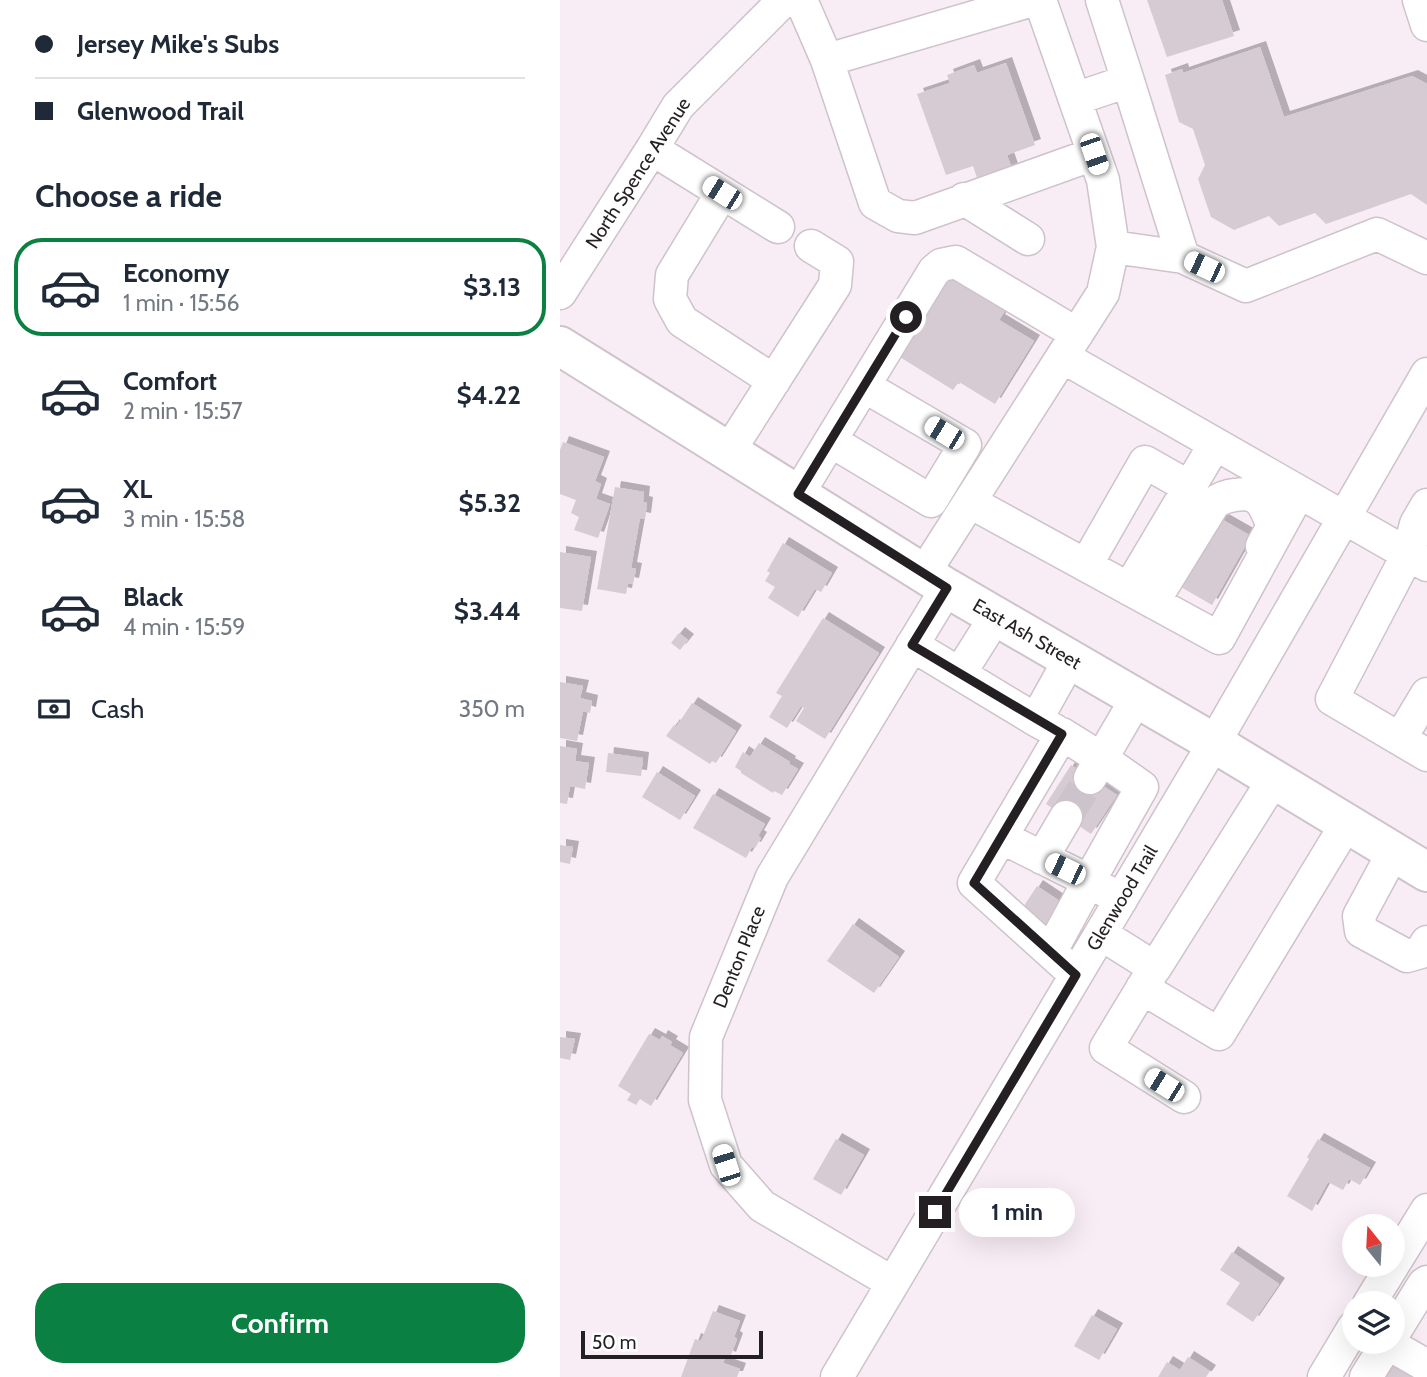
<!DOCTYPE html>
<meta charset="utf-8">
<style>
body{margin:0;font-family:Cabin,sans-serif;background:#f6f6f7;color:#1f2937;height:100vh;display:flex;flex-direction:column;font-size:26px;white-space:nowrap}
*{box-sizing:border-box;margin:0}
p{font-size:23px;color:#747a83}
.icon{flex:none;width:38px;height:38px;fill:none;stroke:currentColor;stroke-width:2;stroke-linecap:round;stroke-linejoin:round}
.map{position:relative;flex:1;overflow:hidden}
.details{display:flex;flex-direction:column;background:#fff;width:560px}
.details>*{flex:none}
.guide{display:grid;align-content:center;height:154px;padding:0 35px;background:#fff}
.needle{width:46px;rotate:342deg}
.buttons{position:absolute;left:782px;top:1214px;display:grid;gap:14px}
.buttons a{display:grid;place-items:center;width:63px;height:63px;border-radius:50%;background:#fff;box-shadow:0 7px 28px #0002;font-size:35px}
.scale{position:absolute;left:21px;bottom:18px;width:182px;box-sizing:border-box;padding-left:7px;border:4px solid #231f22;border-top:0;font-size:19px;line-height:24px;white-space:nowrap;color:#231f22;-webkit-text-stroke:5px #fefefe;paint-order:stroke}
.end{position:absolute;width:32px;height:32px;margin:-16px;border:9px solid #231f22;background:#fff;box-shadow:0 0 0 4px #fff}
.from{border-radius:50%}
.bubble{position:absolute;height:49px;border-radius:24px;background:#fff;box-shadow:0 7px 28px #0002;font-size:23px;font-weight:700;line-height:49px;text-align:center}
.car{position:absolute;width:21px;height:42px;margin:-21px -10px;border-radius:9px;box-shadow:0 0 5px 2px #0007;background:linear-gradient(#fff 24%,#345 0 40%,#fff 0 76%,#345 0 86%,#fff 0)}
.guide b{display:flex;align-items:center;gap:24px;height:66px;font-size:26px}
.guide b+b{border-top:2px solid #e0e1e3}
.guide i{width:18px;height:18px;background:#1f2937}
ul{padding:0;list-style:none}
li{display:flex;align-items:center;gap:21px;height:98px;margin:0 14px 10px;padding:0 21px;border:4px solid transparent;border-radius:28px}
li div{flex:1}
li b{display:block;font-size:26px}
li em{font-style:normal;font-weight:700}
li.current{border-color:#0b8043}
li>.icon{width:63px;height:63px;stroke-width:1.5}
h2{padding:0 35px;font-size:32px;line-height:84px}
.pay{display:flex;align-items:center;gap:18px;height:77px;padding:0 35px;font-size:26px}
.pay p{margin-inline-start:auto}
.action{display:flex;gap:14px;margin-top:auto;padding:14px 35px}
.action a{flex:1;height:80px;border-radius:28px;background:#0b8043;color:#fff;font-size:28px;font-weight:700;line-height:80px;text-align:center}
main{display:flex;flex:1;min-height:0}
.map>svg:first-child{display:block}
</style>
<main>
<section class="details">
<div class="guide">
<b><i class="from"></i>Jersey Mike's Subs</b>
<b><i></i>Glenwood Trail</b>
</div>
<h2>Choose a ride</h2>
<ul>
<li class="current"><svg class="icon" aria-label="car" viewBox="0 0 24 24"><path d="M5 17H2v-5l4-1 3-4h7l3 4 3 1v5h-3M9 17h6M6 11h13"/><circle cx="7" cy="17" r="2"/><circle cx="17" cy="17" r="2"/></svg><div><b>Economy</b><p>1 min · 15:56</p></div><em>$3.13</em></li>
<li><svg class="icon" aria-label="car" viewBox="0 0 24 24"><path d="M5 17H2v-5l4-1 3-4h7l3 4 3 1v5h-3M9 17h6M6 11h13"/><circle cx="7" cy="17" r="2"/><circle cx="17" cy="17" r="2"/></svg><div><b>Comfort</b><p>2 min · 15:57</p></div><em>$4.22</em></li>
<li><svg class="icon" aria-label="car" viewBox="0 0 24 24"><path d="M5 17H2v-5l4-1 3-4h7l3 4 3 1v5h-3M9 17h6M6 11h13"/><circle cx="7" cy="17" r="2"/><circle cx="17" cy="17" r="2"/></svg><div><b>XL</b><p>3 min · 15:58</p></div><em>$5.32</em></li>
<li><svg class="icon" aria-label="car" viewBox="0 0 24 24"><path d="M5 17H2v-5l4-1 3-4h7l3 4 3 1v5h-3M9 17h6M6 11h13"/><circle cx="7" cy="17" r="2"/><circle cx="17" cy="17" r="2"/></svg><div><b>Black</b><p>4 min · 15:59</p></div><em>$3.44</em></li>
</ul>
<div class="pay"><svg class="icon" aria-label="cash" viewBox="0 0 24 24"><path d="M3 7h18v10H3z"/><circle cx="12" cy="12" r="2"/></svg>Cash<p>350 m</p></div>
<div class="action"><a>Confirm</a></div>
</section>
<div class="map">
<svg width="867" height="1377" viewBox="0 0 867 1377">
<defs>
<filter id="shadow"><feDropShadow dx="6" dy="-6" stdDeviation="0" flood-color="#0004"/></filter>
</defs>
<rect width="100%" height="100%" fill="#f8ecf5"/>
<!-- building -->
<path fill="#d6cbd3" filter="url(#shadow)" d="M587,0h75l12,36 -67,21z
M700,47l24,70 128,-41 15,8v121l-16,-11 -85,30 -11,-11 -36,13 -10,-10 -35,14 -23,-13 -13,-38 7,-14 -12,-36 -14,-7 -14,-47 17,-6 1,4z
M446,63l29,82 -28,10 13,37 -34,12 -13,-38 -27,9 -29,-81 33,-11 -3,-8 27,-10 3,8z
M389,266l61,37 -11,17 35,21 -39,63 -36,-22 -6,8 -58,-36z
M3,442l41,15 -9,24 6,3 -5,15 14,5 -12,34 -24,-8 5,-13 -8,-4 5,-13 -16,-6v-44z
M55,487l29,5 -1,10 4,1 -2,16 -5,-1 -9,50 5,1 -3,15 -5,-1 -2,11 -29,-5z
M654,515l37,21 -39,69 -38,-22z
M223,543l49,30 -11,19 -6,-3 -17,28 -30,-19 7,-11 -10,-6 5,-8 -3,-2z
M0,552l31,5 -9,54 -22,-3z
M263,618l56,35 -54,86 -29,-18 8,-13 -3,-2 -14,22 -18,-11 13,-21 -6,-3z
M119,633l9,7 -8,10 -9,-7z
M0,682l23,4 -3,12 12,3 -2,12 -7,-2 -6,30 -17,-3z
M132,703l44,28 -20,32 -4,-2 -2,3 -44,-28 8,-11 2,2z
M199,743l31,19 -1,2 9,5 -16,26 -8,-4 -1,2 -32,-20v-2l-6,-4 8,-15 7,5z
M0,746l17,3 -2,12 14,2 -4,26 -15,-3 -3,18 -7,-1z
M48,753l35,5 -2,18 -35,-4z
M511,765l46,30 -26,39 -45,-30z
M97,772l38,24 -15,24 -38,-23z
M153,794l52,30 -7,12 3,2 -6,10 -3,-1 -6,11 -53,-30z
M0,845l13,2 -3,17 -10,-2z
M477,886l30,20 -17,25 -30,-19z
M293,924l46,33 -25,36 -47,-32z
M89,1034l11,6 2,-4 10,6 -2,3 13,8 -32,53 -11,-7 -4,6 -9,-5 4,-6 -13,-8z
M0,1037l15,2 -5,21 -10,-2z
M276,1139l28,16 -23,40 -28,-16z
M758,1139l52,29 -10,17 -11,-6 -6,11 -15,-8 -16,29 -25,-15 22,-37 -2,-2z
M672,1252l47,32 -26,38 -27,-18 14,-21 -20,-13z
M153,1311l27,10 -6,16 3,2 -7,19 -4,-2 -3,7 17,6 -3,8h-56l14,-38 6,2z
M532,1315l25,14 -18,31 -25,-14z
M628,1357l22,14 -4,6h-48l9,-15 13,8z
M825,1359l32,18h-42z"/>
<g fill="none" stroke-linecap="round" stroke-linejoin="round">
<!-- minor-tunnel -->
<path stroke="#cdc3cb" stroke-width="32" stroke-dasharray="32 16" stroke-linecap="butt" d="M506,817l24,-39"/>
<defs>
<path id="minor" d="M241,0l26,60 48,143 23,13 17,2 179,-64
M859,0l8,25
M267,60l206,-60
M515,99l53,-18 -26,-81
M92,149l126,78
M162,193l-50,82 -2,24 12,22 92,60
M404,199l64,40
M553,247l70,10 -55,-176
M623,257l63,29 131,-52 50,24
M0,293l92,-144 26,-43 106,-106
M503,357l364,208
M271,441l100,60 34,-56 -101,-59
M169,451l106,-166 2,-23 -26,-16
M238,494l136,-223 7,-6 15,-3 121,72
M410,502l249,136 80,-146
M867,505l-11,19 -8,30 -76,145 95,56
M526,565l59,-103 44,25
M364,573l179,-280 10,-46 -10,-67 -63,-180
M569,589l86,-145
M593,602l61,-99c7,-5 12,-7 21,-8 26,-4 29,10 38,31l-11,20
M352,645l124,75
M400,673l36,-57
M494,730l-18,-10 34,-61
M840,739l27,-45
M530,778l47,-80
M441,837l88,44 -38,70
M834,851l-35,65 2,15 46,25 14,-4 6,-10
M482,858l24,-41
M541,934l54,34 119,-189
M592,972l-46,76 78,49
M516,975l-102,-92 88,-149 40,25 40,28 -53,94 32,19
M582,988l77,46 128,-211
M833,1265l34,-55
M333,1283l-131,-77 -36,-41 -21,-65 1,-63 66,-160 175,-289
M809,1304l24,-39
M833,1334l31,-50 3,-2
M827,1343l40,23
M277,1377l377,-634 213,-369
M764,1377l30,-50
M806,1377l22,-35"/>
<path id="major" d="M0,346l387,242 267,155 213,129"/>
</defs>
<!-- minor casing -->
<use href="#minor" stroke="#cec3cb" stroke-width="35"/>
<!-- major casing -->
<use href="#major" stroke="#cec3cb" stroke-width="42"/>
<!-- minor -->
<use href="#minor" stroke="#fff" stroke-width="32"/>
<!-- major -->
<use href="#major" stroke="#fff" stroke-width="38"/>
</g>
<g fill="none" stroke-linecap="round" stroke-linejoin="round">
<!-- route -->
<path stroke="#231f22" stroke-width="9" d="M346,317l-108,177 149,94 -35,57 150,89 -88,149 102,92 -141,237"/>
</g>
<g text-anchor="middle" dominant-baseline="central" stroke-width="5" stroke-linejoin="round" paint-order="stroke">
<!-- street labels -->
<g font-size="19" fill="#231f22" stroke="#fefefe">
<text transform="translate(78 173) rotate(-57)">North Spence Avenue</text>
<text transform="translate(467 634) rotate(30)">East Ash Street</text>
<text transform="translate(562 898) rotate(-59)">Glenwood Trail</text>
<text transform="translate(179 957) rotate(-68)">Denton Place</text>
</g>
</g>
</svg>
<div class="buttons">
<a><svg class="needle" viewBox="-14 -14 28 28"><path d="M0-13l5 13h-10z" fill="#e53935"/><path d="M0 13l5-13h-10z" fill="#747a83"/></svg></a>
<a><svg class="icon" aria-label="layers" viewBox="0 0 24 24"><path d="M12 4l9 5-9 5-9-5zM3 14l9 5 9-5"/></svg></a>
</div>
<div class="scale">50 m</div>
<i class="end from" style="left:346px;top:317px"></i>
<i class="end" style="left:375px;top:1212px"></i>
<div class="bubble" style="left:399px;top:1188px;width:116px">1 min</div>
<i class="car" style="left:534px;top:154px;rotate:161deg"></i>
<i class="car" style="left:162px;top:193px;rotate:302deg"></i>
<i class="car" style="left:644px;top:267px;rotate:295deg"></i>
<i class="car" style="left:384px;top:433px;rotate:301deg"></i>
<i class="car" style="left:505px;top:869px;rotate:296deg"></i>
<i class="car" style="left:604px;top:1085px;rotate:302deg"></i>
<i class="car" style="left:166px;top:1165px;rotate:342deg"></i>
</div>
</main>
